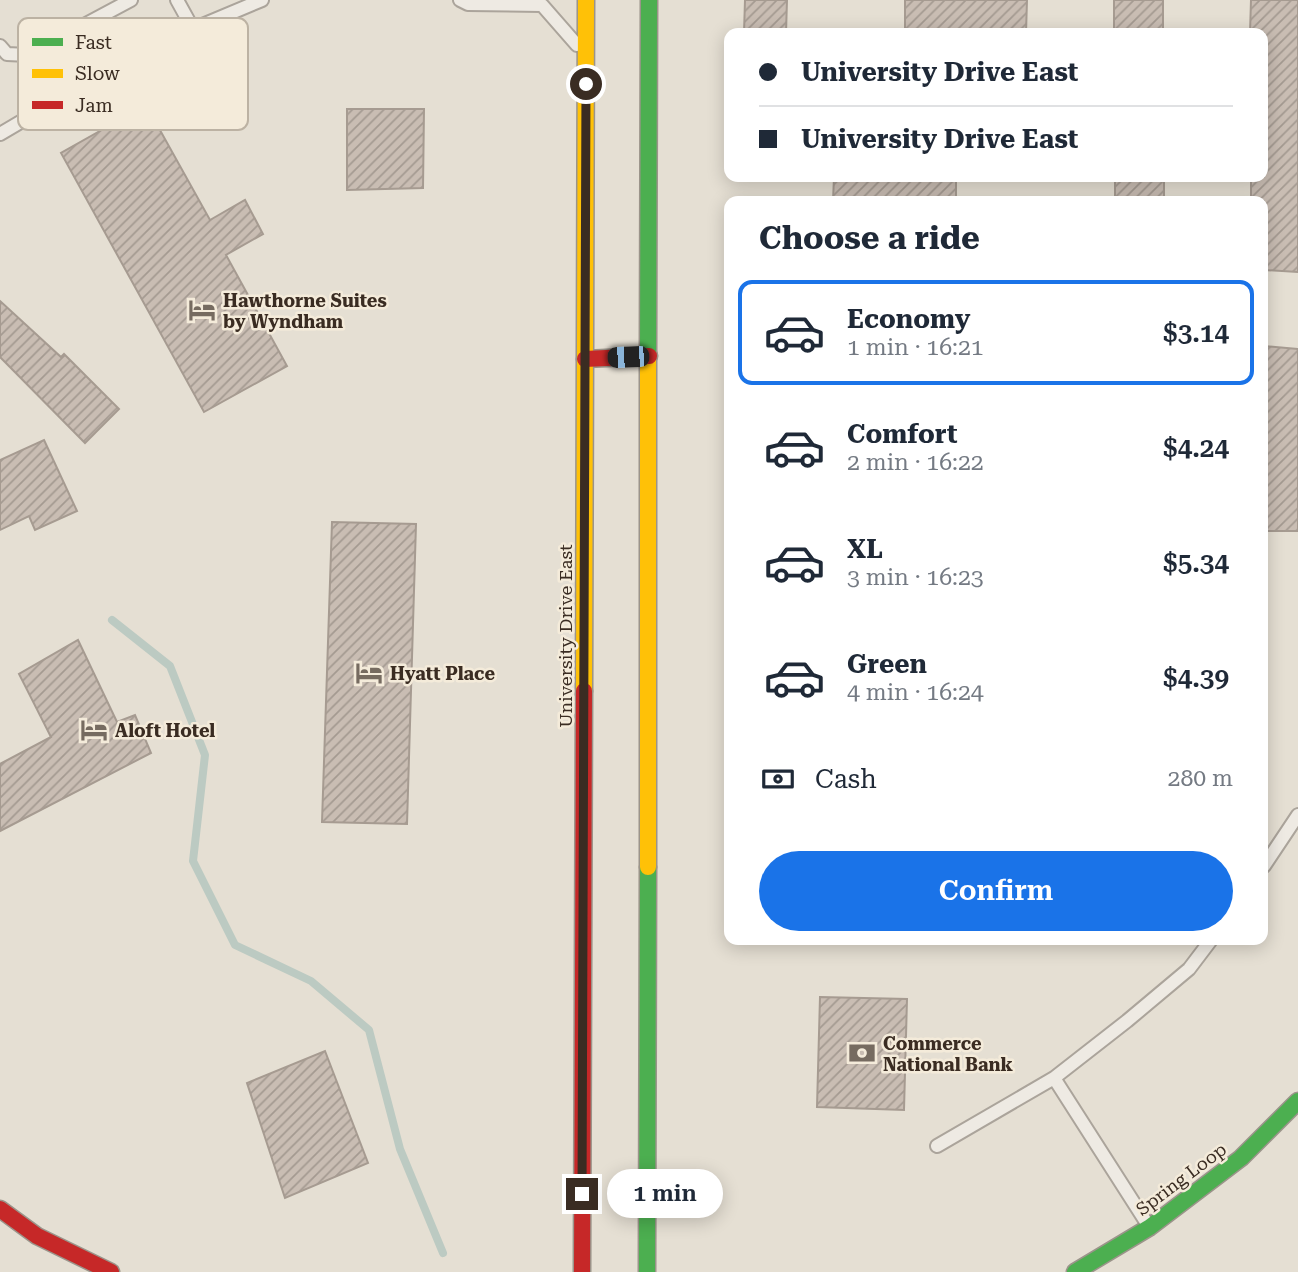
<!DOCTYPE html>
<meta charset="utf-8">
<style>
body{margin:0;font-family:"Roboto Serif",serif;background:#f2f2f3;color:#1f2937;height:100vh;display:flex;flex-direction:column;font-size:26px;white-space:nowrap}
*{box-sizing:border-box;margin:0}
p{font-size:23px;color:#747a83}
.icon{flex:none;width:38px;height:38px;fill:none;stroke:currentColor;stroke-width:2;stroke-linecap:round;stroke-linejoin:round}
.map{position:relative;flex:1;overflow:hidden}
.drawer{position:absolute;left:724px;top:196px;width:544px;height:749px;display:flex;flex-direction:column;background:#fff;border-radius:14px;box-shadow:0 4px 18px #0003}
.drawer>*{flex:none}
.hud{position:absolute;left:724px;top:28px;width:544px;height:154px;border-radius:14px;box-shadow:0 4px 18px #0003;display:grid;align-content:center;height:154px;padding:0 35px;background:#fff}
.end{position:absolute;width:32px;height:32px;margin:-16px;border:9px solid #3a2c22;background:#fff;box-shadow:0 0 0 4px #fff}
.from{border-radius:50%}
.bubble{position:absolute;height:49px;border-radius:24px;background:#fff;box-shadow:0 4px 18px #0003;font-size:23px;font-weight:600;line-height:49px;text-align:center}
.car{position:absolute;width:21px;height:42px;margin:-21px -10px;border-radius:9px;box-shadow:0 0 5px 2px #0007;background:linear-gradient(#222 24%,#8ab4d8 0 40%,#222 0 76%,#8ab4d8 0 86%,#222 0)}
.hud b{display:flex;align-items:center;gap:24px;height:66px;font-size:26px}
.hud b+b{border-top:2px solid #e0e1e3}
.hud i{width:18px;height:18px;background:#1f2937}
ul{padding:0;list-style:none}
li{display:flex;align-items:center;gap:21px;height:105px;margin:0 14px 10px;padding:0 21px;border:4px solid transparent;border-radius:14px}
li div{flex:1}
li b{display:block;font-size:26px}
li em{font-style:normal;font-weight:600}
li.selected{border-color:#1a73e8}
li>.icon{width:63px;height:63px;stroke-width:1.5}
h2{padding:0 35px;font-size:32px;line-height:84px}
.pay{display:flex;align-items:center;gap:18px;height:77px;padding:0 35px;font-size:26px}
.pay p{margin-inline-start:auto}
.cta{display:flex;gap:14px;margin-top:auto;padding:14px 35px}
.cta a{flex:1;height:80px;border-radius:42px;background:#1a73e8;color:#fff;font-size:28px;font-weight:600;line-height:80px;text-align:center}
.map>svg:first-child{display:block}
</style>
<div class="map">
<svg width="1298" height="1272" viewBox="0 0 1298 1272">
<defs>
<pattern id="building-hatch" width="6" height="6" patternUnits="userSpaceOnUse" patternTransform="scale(1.75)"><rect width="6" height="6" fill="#c9bdb3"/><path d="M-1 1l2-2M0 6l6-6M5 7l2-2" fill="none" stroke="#a49a91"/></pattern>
</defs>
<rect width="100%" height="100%" fill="#e5dfd3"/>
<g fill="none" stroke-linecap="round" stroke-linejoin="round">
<!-- stream -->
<path stroke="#bccac2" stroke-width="8" d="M112,620l58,46 35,89 -12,106 42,84 76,36 58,49 31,119 43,104"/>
</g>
<!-- building -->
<path fill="url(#building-hatch)" stroke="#a69b91" stroke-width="2" d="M745,0h42l-1,33h-42z
M905,0h122l-1,33h-121z
M1114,0h49v33h-49z
M1251,0h47v272l-34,-2v-69h-13v-24h13v-144h-14z
M146,105l64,115 35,-20 18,34 -37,21 61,111 -83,46 -143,-259z
M347,109h77l-1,79 -76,2z
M834,177h122v24h-123z
M1115,177h49v24h-49z
M0,301l61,56 3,-3 55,55 -34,34 -85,-86z
M1264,346l34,3v182h-34z
M44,440l33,71 -42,19 -6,-14 -29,14v-70z
M332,522l84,2 -9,300 -85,-2z
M78,640l39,82 18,-7 16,38 -151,78v-67l51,-27 -32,-63z
M820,997l87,2 -3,111 -87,-3z
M325,1051l43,112 -83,35 -38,-115z"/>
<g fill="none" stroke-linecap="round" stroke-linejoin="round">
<defs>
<path id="lane" d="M177,0l16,29
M460,0l8,4 74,1 35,40
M0,46l7,8 21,1 103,-55
M0,134l56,-33 137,-72 69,-29
M1264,866l34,-51
M1054,1078l94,147
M937,1146l117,-68 73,-57 62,-52 22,-29"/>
<path id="fast" d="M648,357l1,-357
M647,1272l1,-405
M1075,1272l75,-45 91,-69 57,-57"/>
<path id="slow" d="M584,691l2,-691
M648,867v-510"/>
<path id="jam" d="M585,359l64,-3
M0,1209l37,27 74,36
M582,1272l2,-581"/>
</defs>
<!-- lane casing -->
<use href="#lane" stroke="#aba49b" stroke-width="16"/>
<!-- fast casing -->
<use href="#fast" stroke="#9b948a" stroke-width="19"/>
<!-- slow casing -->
<use href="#slow" stroke="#9b948a" stroke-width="19"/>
<!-- jam casing -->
<use href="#jam" stroke="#9b948a" stroke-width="19"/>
<!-- lane -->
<use href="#lane" stroke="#eeeae3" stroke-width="12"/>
<!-- fast -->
<use href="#fast" stroke="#4caf50" stroke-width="16"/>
<!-- slow -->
<use href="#slow" stroke="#ffc107" stroke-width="16"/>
<!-- jam -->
<use href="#jam" stroke="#c62828" stroke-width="16"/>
</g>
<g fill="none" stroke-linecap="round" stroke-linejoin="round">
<!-- route -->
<path stroke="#3a2c22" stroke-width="9" d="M582,1194l4,-1110"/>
</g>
<!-- icons -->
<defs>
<symbol id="hotel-bare" viewBox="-9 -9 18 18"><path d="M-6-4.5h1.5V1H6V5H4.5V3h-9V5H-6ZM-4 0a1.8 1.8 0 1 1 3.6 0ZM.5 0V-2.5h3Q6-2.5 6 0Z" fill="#766b60" stroke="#f4ebda" stroke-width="2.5" paint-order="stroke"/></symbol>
<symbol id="bank-bare" viewBox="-9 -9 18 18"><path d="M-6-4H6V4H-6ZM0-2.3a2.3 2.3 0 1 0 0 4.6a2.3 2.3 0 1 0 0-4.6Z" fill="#766b60" stroke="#f4ebda" stroke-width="2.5" paint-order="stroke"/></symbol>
</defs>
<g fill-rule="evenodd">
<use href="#hotel-bare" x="183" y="291" width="38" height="38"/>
<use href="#hotel-bare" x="350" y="654" width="38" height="38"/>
<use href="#hotel-bare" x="75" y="711" width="38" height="38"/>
<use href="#bank-bare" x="843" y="1034" width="38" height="38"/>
</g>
<g text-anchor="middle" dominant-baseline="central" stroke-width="5" stroke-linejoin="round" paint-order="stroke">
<!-- poi labels -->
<g font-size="18" font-weight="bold" fill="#3a2c22" stroke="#f4ebda" text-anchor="start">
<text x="223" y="300">Hawthorne Suites<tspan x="223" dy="21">by Wyndham</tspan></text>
<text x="390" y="673">Hyatt Place</text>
<text x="115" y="730">Aloft Hotel</text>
<text x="883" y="1043">Commerce<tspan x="883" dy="21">National Bank</tspan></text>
</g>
<!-- street labels -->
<g font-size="18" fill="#3a2c22" stroke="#f4ebda">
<text transform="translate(565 636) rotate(-90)">University Drive East</text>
<text transform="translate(1181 1179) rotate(-37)">Spring Loop</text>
</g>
</g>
<!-- legend -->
<rect x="18" y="18" width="230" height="112" rx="10" fill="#f4ebda" stroke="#bcb2a3" stroke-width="2"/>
<rect x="32" y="38" width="31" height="8" fill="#4caf50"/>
<rect x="32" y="69" width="31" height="9" fill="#ffc107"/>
<rect x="32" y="101" width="31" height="8" fill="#c62828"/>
<g font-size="19" fill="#3a2c22">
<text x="75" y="49">Fast</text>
<text x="75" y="80">Slow</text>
<text x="75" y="112">Jam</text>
</g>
</svg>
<i class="end from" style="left:586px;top:84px"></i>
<i class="end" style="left:582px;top:1194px"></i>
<div class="bubble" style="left:607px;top:1169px;width:116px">1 min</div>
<i class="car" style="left:628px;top:357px;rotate:268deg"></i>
<div class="hud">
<b><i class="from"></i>University Drive East</b>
<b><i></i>University Drive East</b>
</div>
<section class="drawer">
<h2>Choose a ride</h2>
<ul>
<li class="selected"><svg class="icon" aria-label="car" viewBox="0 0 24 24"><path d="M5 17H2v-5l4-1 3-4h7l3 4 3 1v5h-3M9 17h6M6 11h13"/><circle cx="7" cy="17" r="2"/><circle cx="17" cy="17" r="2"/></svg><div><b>Economy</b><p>1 min · 16:21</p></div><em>$3.14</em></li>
<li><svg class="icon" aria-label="car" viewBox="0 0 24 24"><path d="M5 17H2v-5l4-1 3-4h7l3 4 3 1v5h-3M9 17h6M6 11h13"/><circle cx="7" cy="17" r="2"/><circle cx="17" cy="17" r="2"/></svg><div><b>Comfort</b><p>2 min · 16:22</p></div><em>$4.24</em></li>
<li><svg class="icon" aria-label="car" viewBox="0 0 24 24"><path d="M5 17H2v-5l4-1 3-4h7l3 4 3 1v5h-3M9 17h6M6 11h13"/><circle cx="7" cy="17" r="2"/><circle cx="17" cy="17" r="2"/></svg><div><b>XL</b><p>3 min · 16:23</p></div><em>$5.34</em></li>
<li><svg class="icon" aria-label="car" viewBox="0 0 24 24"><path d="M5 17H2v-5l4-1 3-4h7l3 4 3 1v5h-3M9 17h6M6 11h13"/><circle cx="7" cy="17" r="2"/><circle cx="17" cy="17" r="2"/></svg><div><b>Green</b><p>4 min · 16:24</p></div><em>$4.39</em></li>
</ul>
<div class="pay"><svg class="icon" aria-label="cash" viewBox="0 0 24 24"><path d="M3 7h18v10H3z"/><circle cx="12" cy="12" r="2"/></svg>Cash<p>280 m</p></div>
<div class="cta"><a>Confirm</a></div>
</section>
</div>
